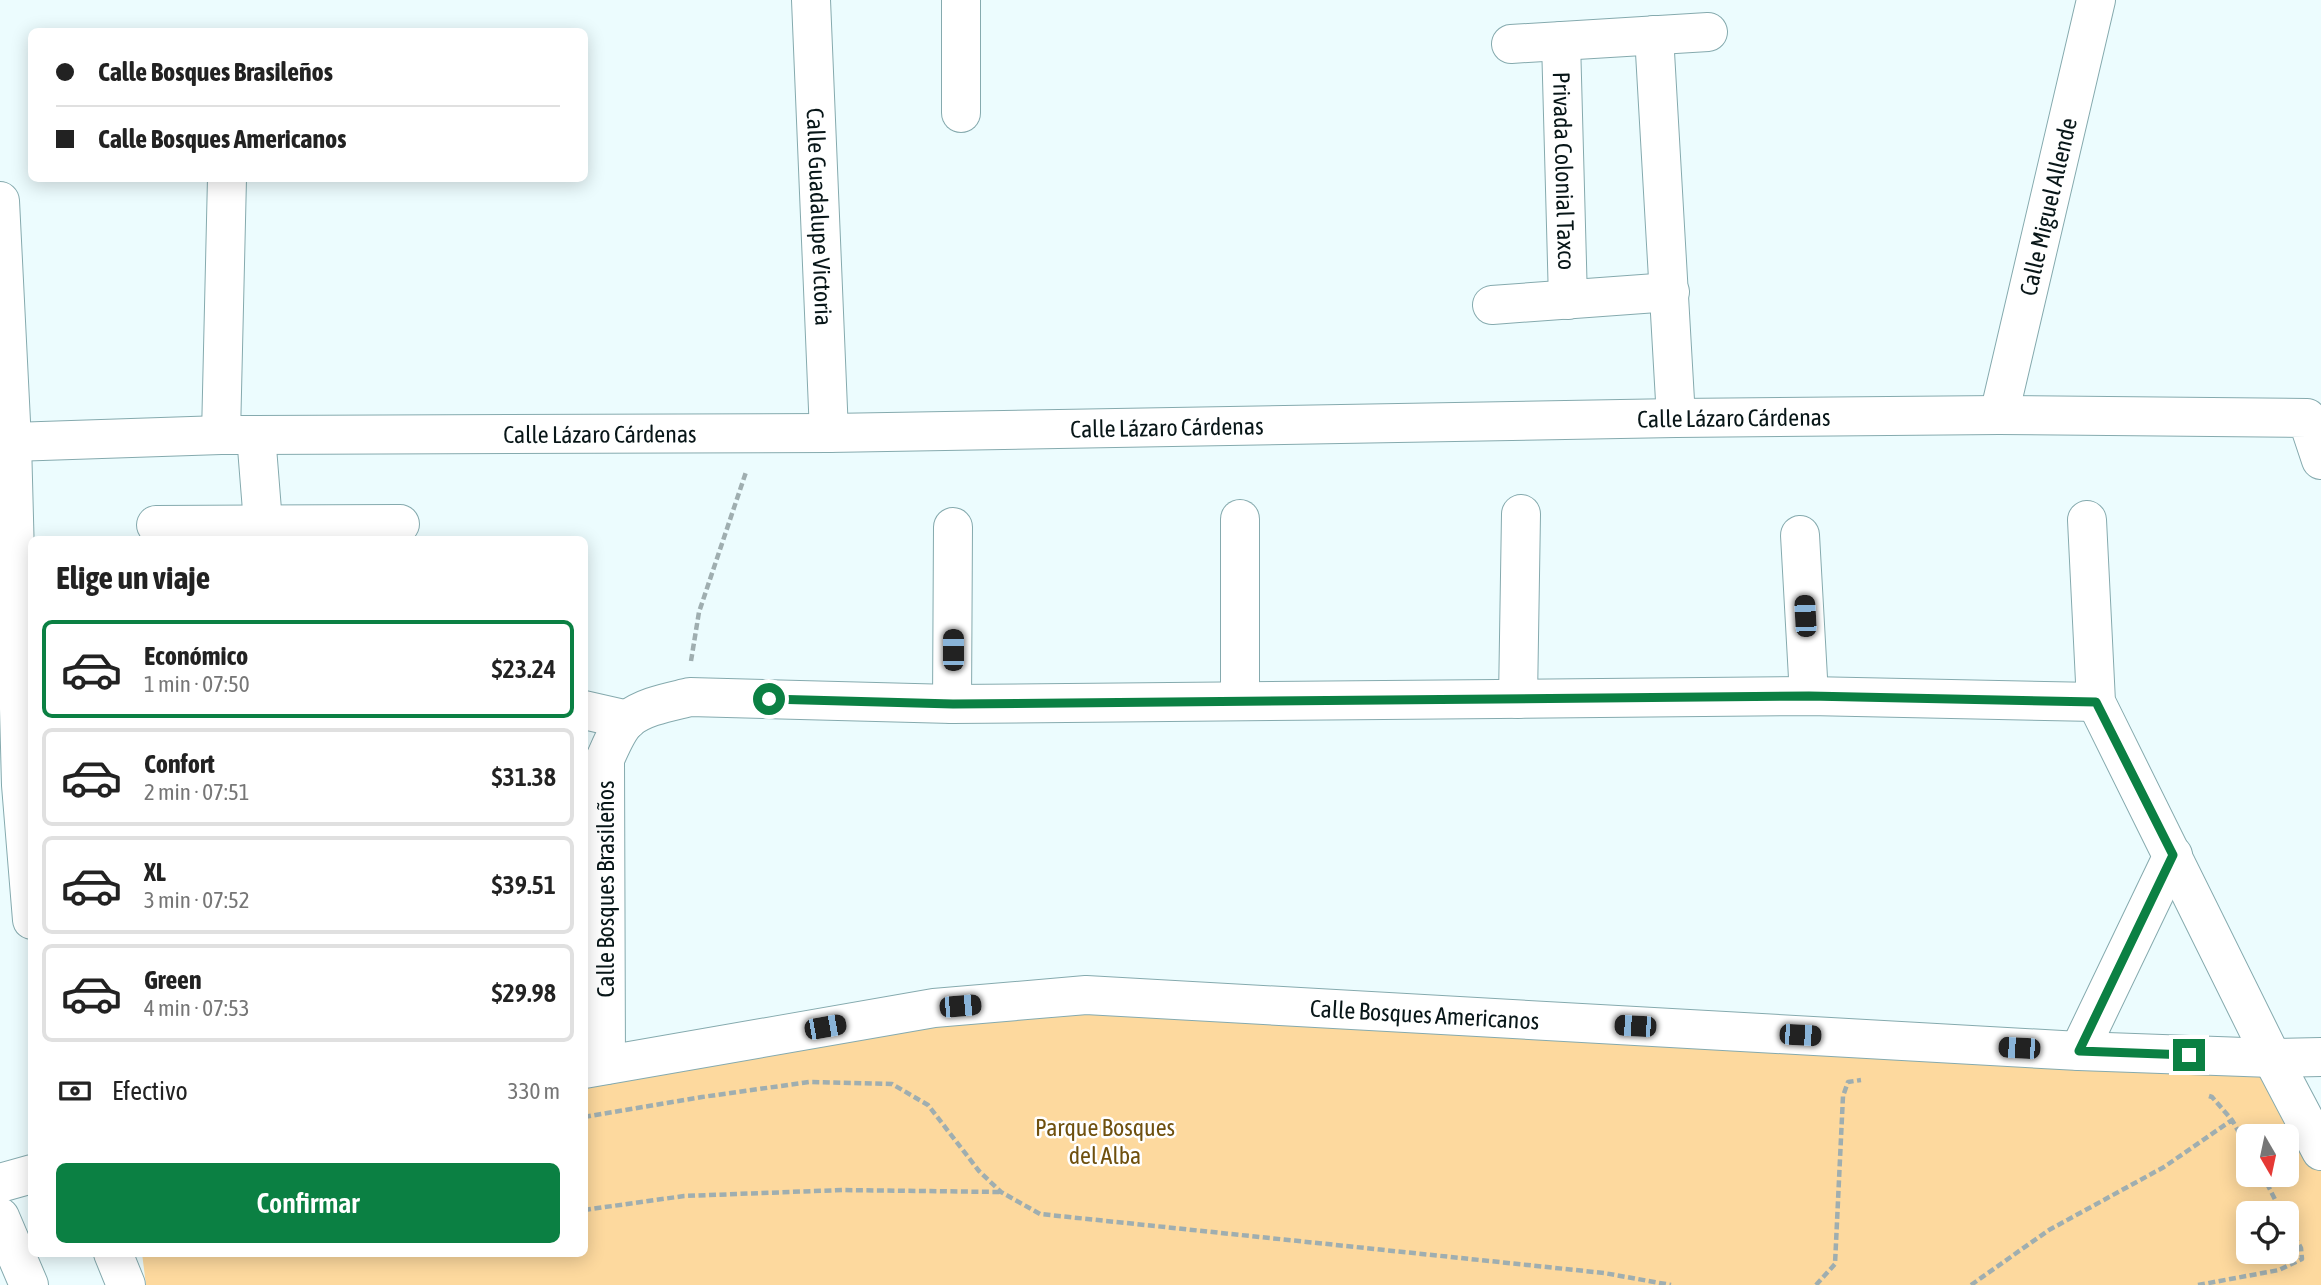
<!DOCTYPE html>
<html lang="es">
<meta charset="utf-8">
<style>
body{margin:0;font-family:"Asap Condensed",sans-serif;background:#f6f6f6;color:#222;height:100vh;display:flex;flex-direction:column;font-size:26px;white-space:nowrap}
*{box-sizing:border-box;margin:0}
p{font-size:23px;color:#767676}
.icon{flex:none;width:38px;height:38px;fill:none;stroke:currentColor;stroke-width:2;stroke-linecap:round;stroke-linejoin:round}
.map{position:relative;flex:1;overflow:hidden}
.sheet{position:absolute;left:28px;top:536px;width:560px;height:721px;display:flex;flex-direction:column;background:#fff;border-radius:10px;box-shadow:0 4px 18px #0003}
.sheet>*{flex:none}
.guide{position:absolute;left:28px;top:28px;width:560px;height:154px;border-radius:10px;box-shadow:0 4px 18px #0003;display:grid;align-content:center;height:154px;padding:0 28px;background:#fff}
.needle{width:46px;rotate:171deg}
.fabs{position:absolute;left:2236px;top:1124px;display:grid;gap:14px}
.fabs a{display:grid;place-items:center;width:63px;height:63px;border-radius:10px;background:#fff;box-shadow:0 4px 18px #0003;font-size:35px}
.end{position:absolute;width:32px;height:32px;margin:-16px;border:9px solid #0b8043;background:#fff;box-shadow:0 0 0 4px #fff}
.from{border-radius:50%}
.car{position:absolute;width:21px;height:42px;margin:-21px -10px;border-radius:9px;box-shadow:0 0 5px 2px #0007;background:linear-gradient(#222 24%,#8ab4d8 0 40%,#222 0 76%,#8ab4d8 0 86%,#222 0)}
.guide b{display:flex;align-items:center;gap:24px;height:66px;font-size:26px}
.guide b+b{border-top:2px solid #e0e0e0}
.guide i{width:18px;height:18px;background:#222}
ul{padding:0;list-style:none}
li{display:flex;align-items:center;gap:21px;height:98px;margin:0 14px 10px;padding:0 14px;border:4px solid #e0e0e0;border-radius:10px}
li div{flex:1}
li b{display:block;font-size:26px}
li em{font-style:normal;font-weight:600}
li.current{border-color:#0b8043}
li>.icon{width:63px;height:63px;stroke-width:1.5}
h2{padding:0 28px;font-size:32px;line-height:84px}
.pay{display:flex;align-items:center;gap:18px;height:77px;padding:0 28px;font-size:26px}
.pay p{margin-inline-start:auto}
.primary-button{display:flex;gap:14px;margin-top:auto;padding:14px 28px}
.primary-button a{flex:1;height:80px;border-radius:10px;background:#0b8043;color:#fff;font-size:28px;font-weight:600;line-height:80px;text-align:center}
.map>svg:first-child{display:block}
</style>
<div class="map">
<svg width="2321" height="1285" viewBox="0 0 2321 1285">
<rect width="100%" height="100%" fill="#ecfcfe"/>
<!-- green -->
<path fill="#fdd99e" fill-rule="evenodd" d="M934,1008l1338,50 49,93v134h-2175l-4,-32h442l1,-184zM2249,1136h38v38h-38zM2249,1213h38v38h-38z"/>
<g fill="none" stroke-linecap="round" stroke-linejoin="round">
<defs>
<g id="minor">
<path id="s1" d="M811,0l18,433"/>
<path d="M961,0v113"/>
<path d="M1654,35l22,383"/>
<path id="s2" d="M1561,41l7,259"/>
<path d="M1511,44l197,-12"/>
<path d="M0,201l12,241 9,343 11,135"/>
<path d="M1492,305l178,-13"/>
<path id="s3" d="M1999,415l97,-415"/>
<path d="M221,435l6,-257"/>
<path d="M256,435l7,88"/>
<path d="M2087,520l9,182 176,356 49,93"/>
<path d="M156,525l244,-1"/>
<path d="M1800,535l9,161"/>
<path d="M1518,699l3,-185"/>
<path d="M1240,701v-182"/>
<path d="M952,704l1,-177"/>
<path d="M584,710l44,10"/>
<path d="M2079,1051l94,-196"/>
<path d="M606,1065l-1,-306c6,-13 12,-29 22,-39 17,-14 43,-18 63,-23l262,7 857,-8 287,6"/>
<path d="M0,1217l29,68"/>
<path d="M113,1253l13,32"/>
</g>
<g id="major">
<path id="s4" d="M12,442l209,-7 608,-2 847,-15 323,-3 308,3 14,42"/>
<path id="s5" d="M584,1069l350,-61 152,-13 993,56 193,7 49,-1"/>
<path d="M0,1183l32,-9"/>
</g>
</defs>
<!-- minor casing -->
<use href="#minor" stroke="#85aaae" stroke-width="40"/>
<!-- major casing -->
<use href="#major" stroke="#85aaae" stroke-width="40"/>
<!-- path -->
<path stroke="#9faeb0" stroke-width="4.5" stroke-dasharray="7 3.5" stroke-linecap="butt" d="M691,661l8,-49 47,-140
M2209,1096l3,1 20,23 17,30
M584,1117l118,-20 107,-15 83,2 36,21 51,66 22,21 39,22 564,59 67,12
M2262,1174l20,39
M584,1210l100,-14 158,-6 158,2
M1816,1285l19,-21 8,-168 5,-14 13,-2
M1971,1285l78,-55 115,-63 68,-47
M2198,1285l81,-15 23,-11 -1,-11 -14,-26"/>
<!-- minor -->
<use href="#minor" stroke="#fff" stroke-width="38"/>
<!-- major -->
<use href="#major" stroke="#fff" stroke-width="38"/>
</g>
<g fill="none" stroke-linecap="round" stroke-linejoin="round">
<!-- route -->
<path stroke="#0b8043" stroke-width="9" d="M769,699l184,5 856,-8 287,6 77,153 -94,196 110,4"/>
</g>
<g text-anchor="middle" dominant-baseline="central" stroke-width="5" stroke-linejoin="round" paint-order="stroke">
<!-- street labels -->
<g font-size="24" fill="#081618" stroke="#fff">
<text stroke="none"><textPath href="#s2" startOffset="130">Privada Colonial Taxco</textPath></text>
<text stroke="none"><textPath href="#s3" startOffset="214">Calle Miguel Allende</textPath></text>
<text stroke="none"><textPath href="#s1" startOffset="217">Calle Guadalupe Victoria</textPath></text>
<text stroke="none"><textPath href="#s4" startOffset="1722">Calle Lázaro Cárdenas</textPath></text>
<text stroke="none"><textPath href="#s4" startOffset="1155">Calle Lázaro Cárdenas</textPath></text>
<text stroke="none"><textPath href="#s4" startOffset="588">Calle Lázaro Cárdenas</textPath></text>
<text transform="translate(605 889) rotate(-90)">Calle Bosques Brasileños</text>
<text stroke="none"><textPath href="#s5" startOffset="847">Calle Bosques Americanos</textPath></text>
</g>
<!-- park labels -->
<g font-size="24" fill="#6f500e" stroke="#fff">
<text x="1105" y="1127">Parque Bosques<tspan x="1105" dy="28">del Alba</tspan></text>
</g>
</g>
</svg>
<div class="fabs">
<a><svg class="needle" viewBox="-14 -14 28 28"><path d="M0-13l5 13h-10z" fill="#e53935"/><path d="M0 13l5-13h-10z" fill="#767676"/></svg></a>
<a><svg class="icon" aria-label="locate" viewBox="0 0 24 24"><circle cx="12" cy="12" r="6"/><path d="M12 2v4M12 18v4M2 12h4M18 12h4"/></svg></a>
</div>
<i class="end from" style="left:769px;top:699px"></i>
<i class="end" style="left:2189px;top:1055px"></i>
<i class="car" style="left:1805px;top:616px;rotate:357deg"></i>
<i class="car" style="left:953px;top:650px;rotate:0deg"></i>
<i class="car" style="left:960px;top:1006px;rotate:85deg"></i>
<i class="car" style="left:1635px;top:1026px;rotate:273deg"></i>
<i class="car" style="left:825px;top:1027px;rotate:80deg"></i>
<i class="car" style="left:1800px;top:1035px;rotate:93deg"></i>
<i class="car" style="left:2019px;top:1048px;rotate:273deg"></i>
<div class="guide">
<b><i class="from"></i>Calle Bosques Brasileños</b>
<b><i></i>Calle Bosques Americanos</b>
</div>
<section class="sheet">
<h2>Elige un viaje</h2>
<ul>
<li class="current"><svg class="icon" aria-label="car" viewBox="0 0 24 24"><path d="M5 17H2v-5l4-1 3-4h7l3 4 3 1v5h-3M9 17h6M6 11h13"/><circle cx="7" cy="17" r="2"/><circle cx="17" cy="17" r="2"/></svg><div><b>Económico</b><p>1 min · 07:50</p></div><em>$23.24</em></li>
<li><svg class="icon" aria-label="car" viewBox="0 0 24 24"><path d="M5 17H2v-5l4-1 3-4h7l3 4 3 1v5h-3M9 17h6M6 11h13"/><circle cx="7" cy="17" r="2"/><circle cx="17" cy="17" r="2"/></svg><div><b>Confort</b><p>2 min · 07:51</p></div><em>$31.38</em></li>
<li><svg class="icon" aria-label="car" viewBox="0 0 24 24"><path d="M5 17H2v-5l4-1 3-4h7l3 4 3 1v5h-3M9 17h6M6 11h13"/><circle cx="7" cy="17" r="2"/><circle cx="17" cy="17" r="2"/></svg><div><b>XL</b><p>3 min · 07:52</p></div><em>$39.51</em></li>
<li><svg class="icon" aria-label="car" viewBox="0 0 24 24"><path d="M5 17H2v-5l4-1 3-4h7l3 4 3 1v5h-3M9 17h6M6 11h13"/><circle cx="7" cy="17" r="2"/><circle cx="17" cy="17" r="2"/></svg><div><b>Green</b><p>4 min · 07:53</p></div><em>$29.98</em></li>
</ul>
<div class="pay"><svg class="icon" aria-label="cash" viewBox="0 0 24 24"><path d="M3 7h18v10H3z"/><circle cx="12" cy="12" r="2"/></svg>Efectivo<p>330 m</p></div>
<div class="primary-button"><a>Confirmar</a></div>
</section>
</div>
